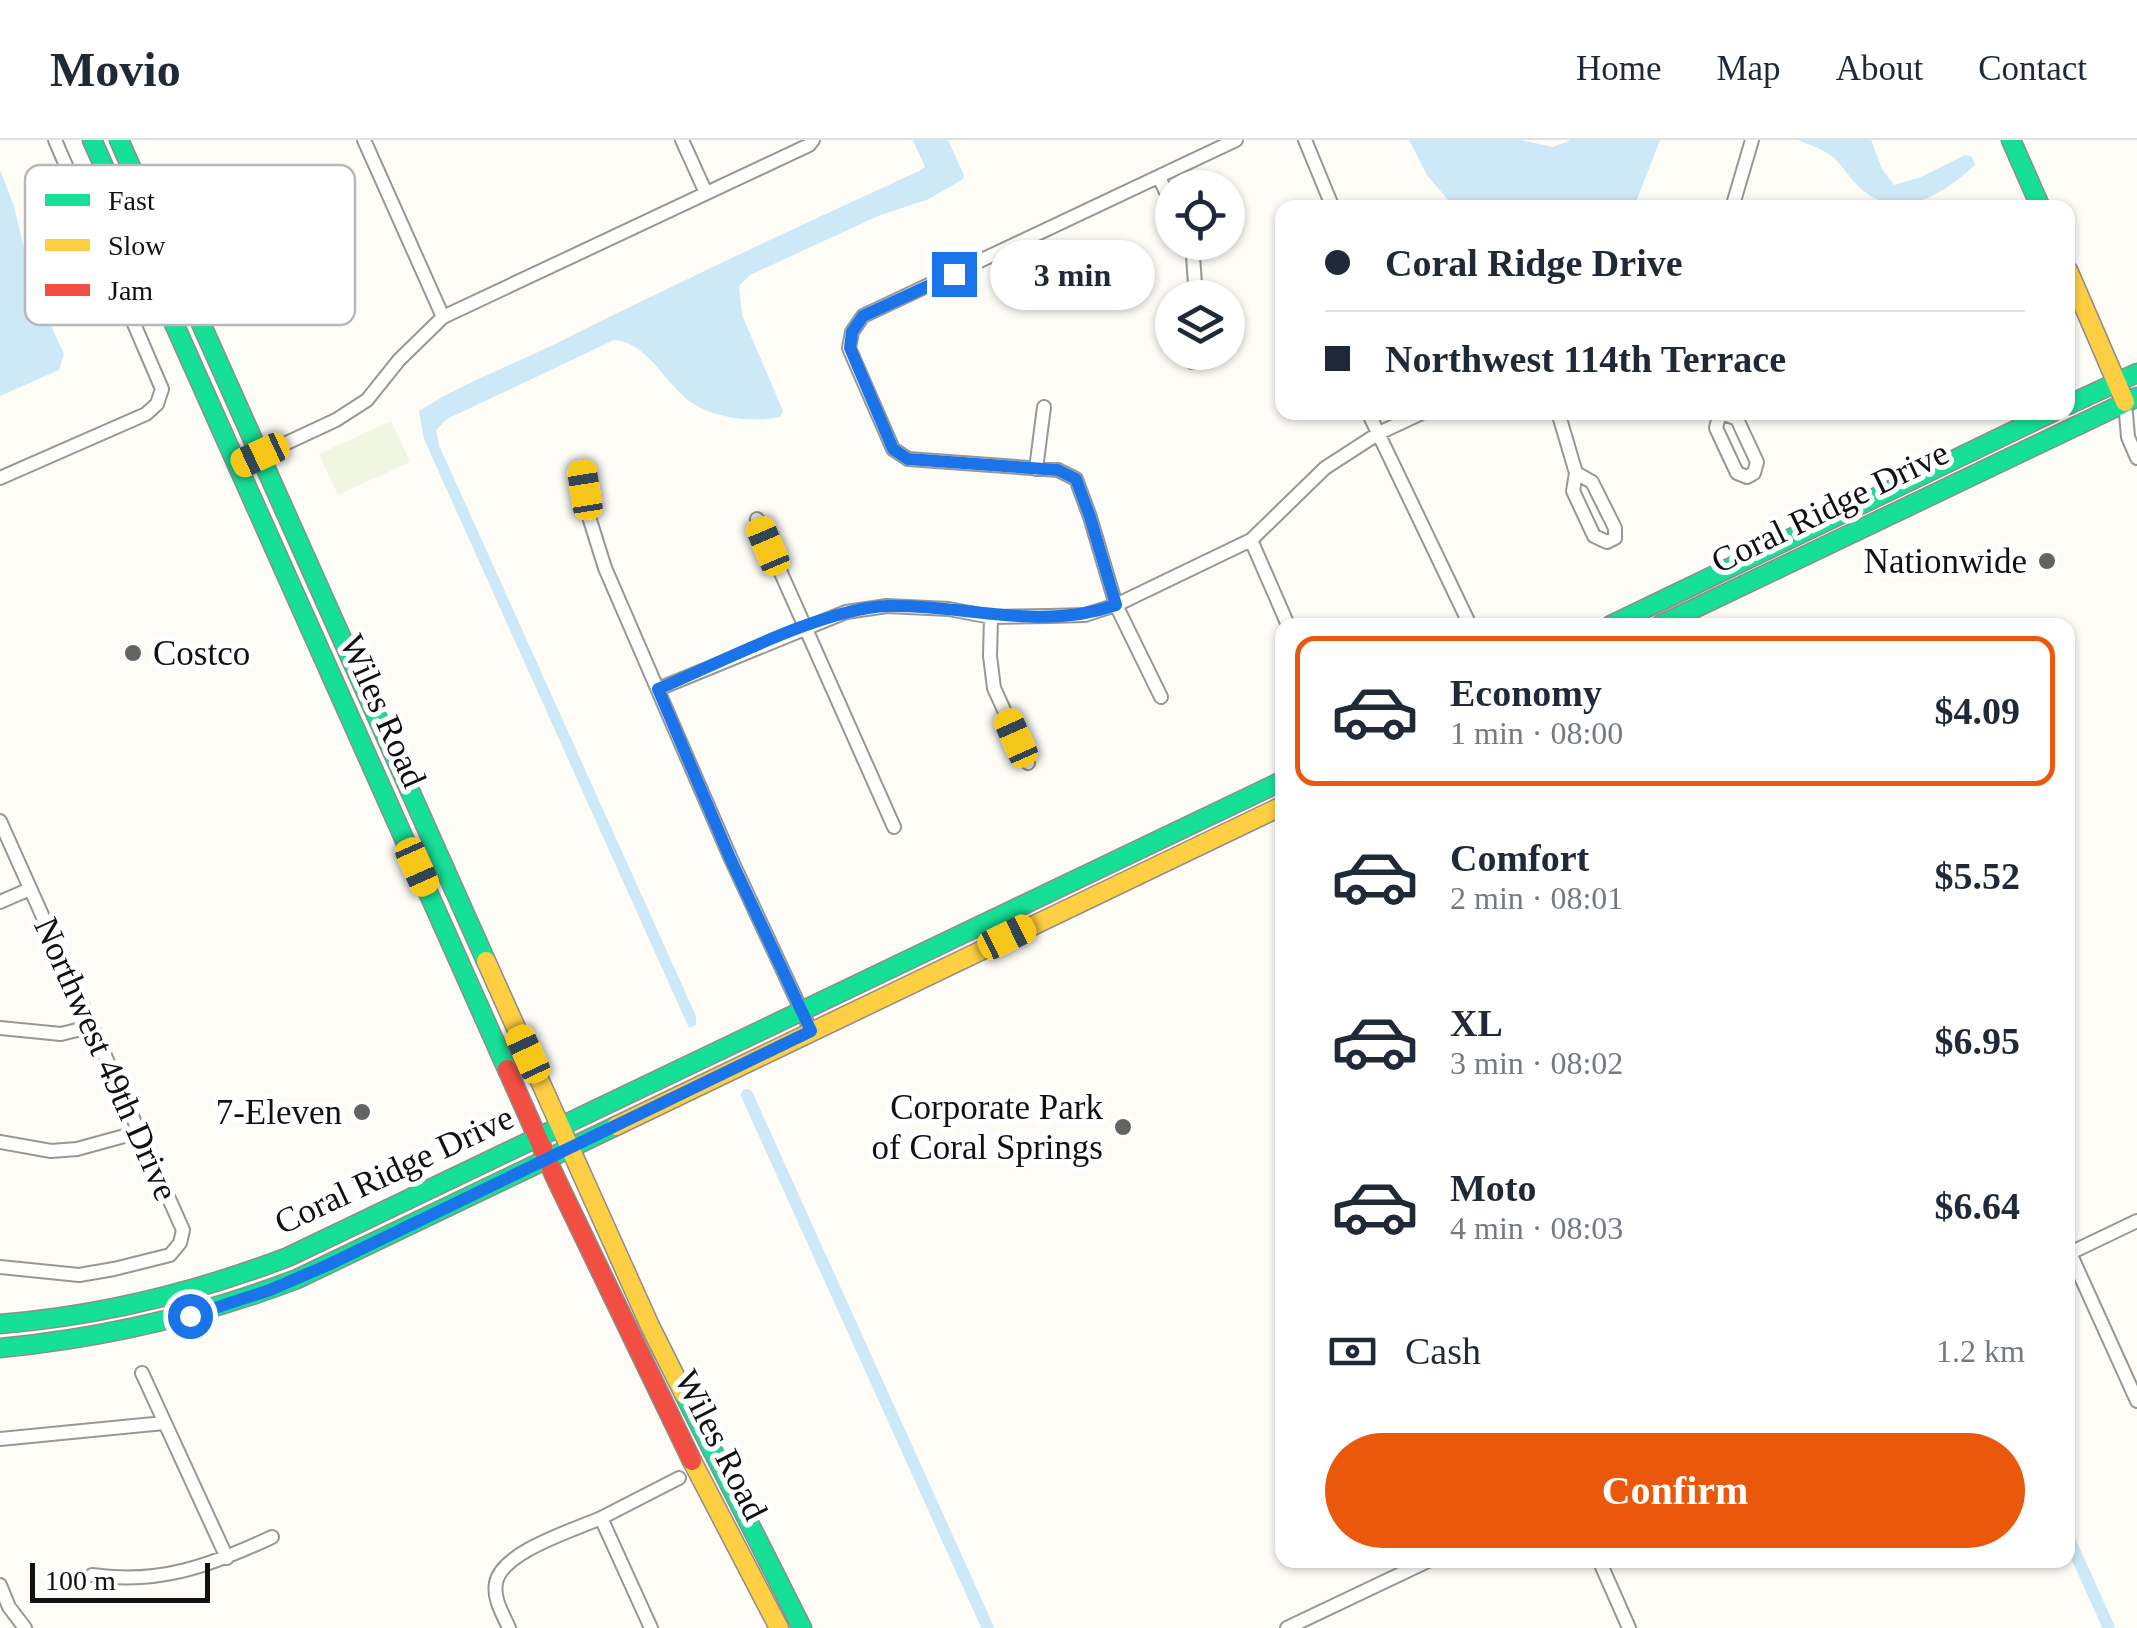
<!DOCTYPE html>
<meta charset="utf-8">
<style>
body{margin:0;font-family:Georgia,serif;background:#f6f6f7;color:#1f2937;height:100vh;display:flex;flex-direction:column;font-size:38px;white-space:nowrap}
*{box-sizing:border-box;margin:0}
p{font-size:32px;color:#747a83}
.icon{flex:none;width:55px;height:55px;fill:none;stroke:currentColor;stroke-width:2;stroke-linecap:round;stroke-linejoin:round}
.map{position:relative;flex:1;overflow:hidden}
.side{position:absolute;left:1275px;top:478px;width:800px;height:950px;display:flex;flex-direction:column;background:#fff;border-radius:20px;box-shadow:0 2px 8px #0004}
.side>*{flex:none}
.guide{position:absolute;left:1275px;top:60px;width:800px;height:220px;border-radius:20px;box-shadow:0 2px 8px #0004;display:grid;align-content:center;height:220px;padding:0 50px;background:#fff}
.buttons{position:absolute;left:1155px;top:30px;display:grid;gap:20px}
.buttons a{display:grid;place-items:center;width:90px;height:90px;border-radius:50%;background:#fff;box-shadow:0 2px 8px #0004;font-size:50px}
.scale{position:absolute;left:30px;bottom:25px;width:180px;box-sizing:border-box;padding-left:10px;border:5px solid #111;border-top:0;font-size:28px;line-height:35px;white-space:nowrap;color:#111;-webkit-text-stroke:8px #fff;paint-order:stroke}
.end{position:absolute;width:45px;height:45px;margin:-22px;border:12px solid #1a73e8;background:#fff;box-shadow:0 0 0 5px #fff}
.from{border-radius:50%}
.bubble{position:absolute;height:70px;border-radius:35px;background:#fff;box-shadow:0 2px 8px #0004;font-size:32px;font-weight:600;line-height:70px;text-align:center}
.car{position:absolute;width:30px;height:60px;margin:-30px -15px;border-radius:12px;box-shadow:0 0 8px 2px #0007;background:linear-gradient(#f5c518 24%,#345 0 40%,#f5c518 0 76%,#345 0 86%,#f5c518 0)}
.guide b{display:flex;align-items:center;gap:35px;height:95px;font-size:38px}
.guide b+b{border-top:2px solid #e0e1e3}
.guide i{width:25px;height:25px;background:#1f2937}
ul{padding:18px 0 0;list-style:none}
li{display:flex;align-items:center;gap:30px;height:150px;margin:0 20px 15px;padding:0 30px;border:5px solid transparent;border-radius:20px}
li div{flex:1}
li b{display:block;font-size:38px}
li em{font-style:normal;font-weight:600}
li.active{border-color:#ea580c}
li>.icon{width:90px;height:90px;stroke-width:1.5}
.pay{display:flex;align-items:center;gap:25px;height:110px;padding:0 50px;font-size:38px}
.pay p{margin-inline-start:auto}
.action{display:flex;gap:20px;margin-top:auto;padding:20px 50px}
.action a{flex:1;height:115px;border-radius:60px;background:#ea580c;color:#fff;font-size:40px;font-weight:600;line-height:115px;text-align:center}
header{display:flex;align-items:center;gap:60px;box-sizing:border-box;height:140px;padding:0 50px;background:#fff;border-bottom:2px solid #e0e1e3}
header strong{font-size:48px}
nav{display:flex;gap:55px;margin-inline-start:auto;font-size:35px}
.map>svg:first-child{display:block}
</style>
<header>
<strong>Movio</strong>
<nav><a>Home</a><a>Map</a><a>About</a><a>Contact</a></nav>
</header>
<div class="map">
<svg width="2137" height="1488" viewBox="0 0 2137 1488">
<rect width="100%" height="100%" fill="#fdfcf7"/>
<!-- pitch -->
<path fill="#f0f6e1" d="M391,281l19,41 -72,33 -19,-41z"/>
<!-- water -->
<path fill="#cde8f7" d="M913,0h35l16,35 -1,4 -34,20 -51,17 -128,59 -11,11 3,29 41,96 -3,6c-31,6 -75,1 -99,-23 -20,-19 -37,-52 -67,-54l-167,79 -11,11 3,15 257,571v9l-7,3 -265,-589 -5,-28c42,-27 91,-45 136,-67 120,-60 241,-117 364,-173l6,-4z
M1409,0h112l32,7 18,-7h89l-26,67 -179,1 -28,-33z
M1798,0h73l11,29 12,16 27,-8 44,-22 7,2 3,8c-34,31 -77,58 -116,22 -11,-10 -19,-27 -32,-34 -9,-6 -20,-9 -29,-13z
M0,30l14,36 20,83 30,65 -5,16 -59,26z"/>
<g fill="none" stroke-linecap="round" stroke-linejoin="round">
<!-- canal -->
<path stroke="#cde8f7" stroke-width="12" d="M747,955l241,533
M2068,1397l41,91"/>
<defs>
<path id="street" d="M364,0l79,177
M682,0l24,53
M1305,0l28,68
M1159,37l13,28
M1732,68l20,-68
M1188,102l5,14 3,42
M1192,222v-10
M2125,262l3,35 9,21
M1368,272l102,213
M1558,272l18,61 -3,18 21,45 13,6 8,-4v-10l-23,-46 -16,-9
M1720,272l17,7 20,43 -3,11 -7,4 -10,-4 -21,-45z
M237,326l99,-46 31,-20 32,-40 44,-43 366,-172 4,-5
M1036,329l8,-62
M582,330l8,50 15,48 126,291 80,172
M0,338l146,-64 11,-10 5,-15 -107,-249
M757,379l137,308
M1251,400l37,85
M991,477l-1,39 4,32 34,75
M658,549l188,-77 41,-6 62,3 42,8 59,-1 35,-1 31,-10 135,-65 74,-72 54,-35 45,-21
M1161,557l-45,-92 -26,-88 -14,-38 -18,-9 -150,-11 -15,-10 -44,-101 3,-16 11,-16 373,-176
M0,681l183,409 -3,13 -10,12 -56,14 -35,6 -79,-8
M0,762l30,-13
M0,888l61,6 32,-8
M0,1002l51,9 26,-2 62,-17
M2070,1113l67,148
M2068,1114l69,-33
M142,1233l85,185
M0,1299l164,-16
M1599,1420l30,68
M92,1435c67,10 120,-10 180,-38
M0,1445l9,22 16,21
M509,1488c-6,-14 -16,-29 -13,-45 5,-31 78,-53 105,-65
M651,1488l-50,-110 78,-40
M1287,1488l143,-68"/>
<path id="fast" d="M92,0l415,929
M119,0l367,821
M2011,0l30,68
M2068,265l69,-32
M1611,485l442,-213
M1660,485l477,-228
M0,1184c100,-8 194,-31 288,-67l994,-476
M0,1208c103,-10 200,-32 297,-69l319,-153
M684,1254l118,234"/>
<path id="slow" d="M2068,130l57,132
M486,821l164,365 34,68
M616,986l666,-320
M692,1321l87,167"/>
<path id="jam" d="M507,929l49,110 136,282"/>
</defs>
<!-- street casing -->
<use href="#street" stroke="#979795" stroke-width="16"/>
<!-- fast casing -->
<use href="#fast" stroke="#8e8d8b" stroke-width="21"/>
<!-- slow casing -->
<use href="#slow" stroke="#8e8d8b" stroke-width="21"/>
<!-- jam casing -->
<use href="#jam" stroke="#8e8d8b" stroke-width="21"/>
<!-- street -->
<use href="#street" stroke="#fffffe" stroke-width="12"/>
<!-- fast -->
<use href="#fast" stroke="#16e098" stroke-width="18"/>
<!-- slow -->
<use href="#slow" stroke="#ffcf43" stroke-width="18"/>
<!-- jam -->
<use href="#jam" stroke="#f24e42" stroke-width="18"/>
</g>
<g fill="none" stroke-linecap="round" stroke-linejoin="round">
<!-- route -->
<path stroke="#1a73e8" stroke-width="12" d="M190,1176l80,-26 60,-26 481,-233 -80,-171 -73,-171c62,-26 165,-81 230,-83 79,-2 150,26 228,-1l-26,-88 -14,-38 -18,-9 -150,-11 -15,-10 -43,-101 2,-16 11,-16 91,-42"/>
</g>
<!-- markers -->
<g fill="#646362" stroke="#fff" stroke-width="4">
<circle cx="2047" cy="421" r="10"/>
<circle cx="133" cy="513" r="10"/>
<circle cx="362" cy="972" r="10"/>
<circle cx="1123" cy="987" r="10"/>
</g>
<g text-anchor="middle" dominant-baseline="central" stroke-width="10" stroke-linejoin="round" paint-order="stroke">
<!-- street labels -->
<g font-size="35" fill="#111" stroke="#fff">
<text transform="translate(1830 367) rotate(-26)">Coral Ridge Drive</text>
<text transform="translate(383 571) rotate(66)">Wiles Road</text>
<text transform="translate(106 919) rotate(66)">Northwest 49th Drive</text>
<text transform="translate(394 1030) rotate(-25)">Coral Ridge Drive</text>
<text transform="translate(721 1305) rotate(63)">Wiles Road</text>
</g>
<!-- poi labels -->
<g font-size="35" fill="#111" stroke="#fff" text-anchor="end">
<text x="2027" y="421">Nationwide</text>
<text x="153" y="513" text-anchor="start">Costco</text>
<text x="1103" y="967">Corporate Park<tspan x="1103" dy="40">of Coral Springs</tspan></text>
<text x="342" y="972">7-Eleven</text>
</g>
</g>
<!-- legend -->
<rect x="25" y="25" width="330" height="160" rx="15" fill="#fff" stroke="#b8b8b8" stroke-width="2.5"/>
<rect x="45" y="54" width="45" height="12" fill="#16e098"/>
<rect x="45" y="99" width="45" height="12" fill="#ffcf43"/>
<rect x="45" y="144" width="45" height="12" fill="#f24e42"/>
<g font-size="28" fill="#111">
<text x="108" y="70">Fast</text>
<text x="108" y="115">Slow</text>
<text x="108" y="160">Jam</text>
</g>
</svg>
<div class="buttons">
<a><svg class="icon" aria-label="locate" viewBox="0 0 24 24"><circle cx="12" cy="12" r="6"/><path d="M12 2v4M12 18v4M2 12h4M18 12h4"/></svg></a>
<a><svg class="icon" aria-label="layers" viewBox="0 0 24 24"><path d="M12 4l9 5-9 5-9-5zM3 14l9 5 9-5"/></svg></a>
</div>
<div class="scale">100 m</div>
<i class="end from" style="left:190px;top:1176px"></i>
<i class="end" style="left:954px;top:134px"></i>
<div class="bubble" style="left:990px;top:100px;width:165px">3 min</div>
<i class="car" style="left:260px;top:315px;rotate:245deg"></i>
<i class="car" style="left:585px;top:350px;rotate:351deg"></i>
<i class="car" style="left:768px;top:406px;rotate:337deg"></i>
<i class="car" style="left:1016px;top:598px;rotate:336deg"></i>
<i class="car" style="left:417px;top:727px;rotate:156deg"></i>
<i class="car" style="left:1007px;top:797px;rotate:64deg"></i>
<i class="car" style="left:528px;top:914px;rotate:335deg"></i>
<div class="guide">
<b><i class="from"></i>Coral Ridge Drive</b>
<b><i></i>Northwest 114th Terrace</b>
</div>
<section class="side">
<ul>
<li class="active"><svg class="icon" aria-label="car" viewBox="0 0 24 24"><path d="M5 17H2v-5l4-1 3-4h7l3 4 3 1v5h-3M9 17h6M6 11h13"/><circle cx="7" cy="17" r="2"/><circle cx="17" cy="17" r="2"/></svg><div><b>Economy</b><p>1 min · 08:00</p></div><em>$4.09</em></li>
<li><svg class="icon" aria-label="car" viewBox="0 0 24 24"><path d="M5 17H2v-5l4-1 3-4h7l3 4 3 1v5h-3M9 17h6M6 11h13"/><circle cx="7" cy="17" r="2"/><circle cx="17" cy="17" r="2"/></svg><div><b>Comfort</b><p>2 min · 08:01</p></div><em>$5.52</em></li>
<li><svg class="icon" aria-label="car" viewBox="0 0 24 24"><path d="M5 17H2v-5l4-1 3-4h7l3 4 3 1v5h-3M9 17h6M6 11h13"/><circle cx="7" cy="17" r="2"/><circle cx="17" cy="17" r="2"/></svg><div><b>XL</b><p>3 min · 08:02</p></div><em>$6.95</em></li>
<li><svg class="icon" aria-label="car" viewBox="0 0 24 24"><path d="M5 17H2v-5l4-1 3-4h7l3 4 3 1v5h-3M9 17h6M6 11h13"/><circle cx="7" cy="17" r="2"/><circle cx="17" cy="17" r="2"/></svg><div><b>Moto</b><p>4 min · 08:03</p></div><em>$6.64</em></li>
</ul>
<div class="pay"><svg class="icon" aria-label="cash" viewBox="0 0 24 24"><path d="M3 7h18v10H3z"/><circle cx="12" cy="12" r="2"/></svg>Cash<p>1.2 km</p></div>
<div class="action"><a>Confirm</a></div>
</section>
</div>
